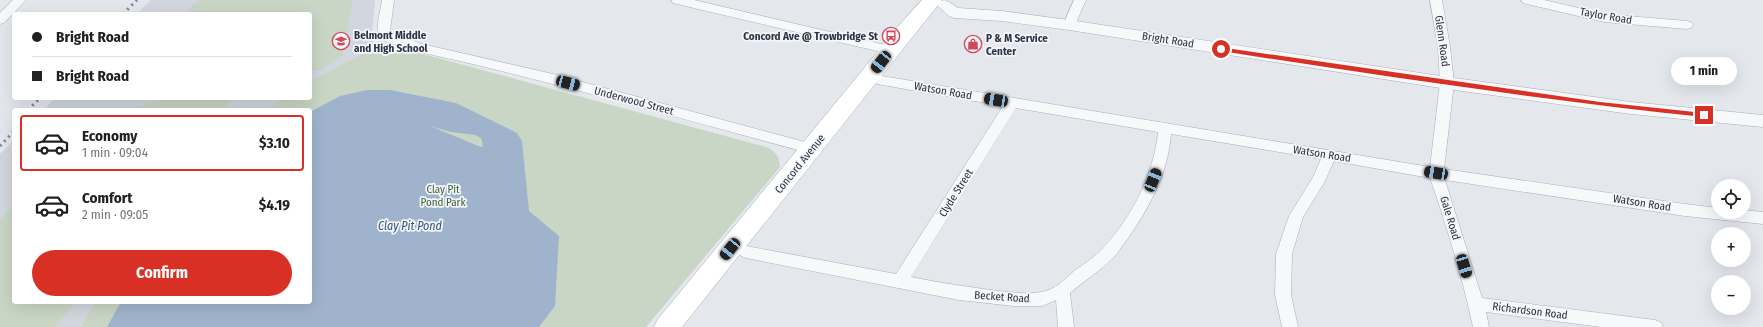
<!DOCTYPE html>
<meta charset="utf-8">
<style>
body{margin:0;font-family:"Fira Sans Condensed",sans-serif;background:#f6f6f6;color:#202124;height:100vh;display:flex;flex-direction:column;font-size:15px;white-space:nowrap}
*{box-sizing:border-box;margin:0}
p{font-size:13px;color:#757577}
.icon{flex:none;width:22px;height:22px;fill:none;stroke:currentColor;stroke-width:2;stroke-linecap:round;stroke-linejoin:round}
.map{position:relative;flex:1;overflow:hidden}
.panel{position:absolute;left:12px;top:108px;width:300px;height:196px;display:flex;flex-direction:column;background:#fff;border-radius:4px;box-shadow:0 4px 16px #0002}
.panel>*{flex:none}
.top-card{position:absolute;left:12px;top:12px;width:300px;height:88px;border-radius:4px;box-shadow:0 4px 16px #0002;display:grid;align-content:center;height:88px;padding:0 20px;background:#fff}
.tools{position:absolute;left:1711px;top:179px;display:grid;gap:8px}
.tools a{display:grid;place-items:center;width:40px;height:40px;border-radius:50%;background:#fff;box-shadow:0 4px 16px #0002;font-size:20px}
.end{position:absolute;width:18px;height:18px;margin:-9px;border:5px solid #d93025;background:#fff;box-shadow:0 0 0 2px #fff}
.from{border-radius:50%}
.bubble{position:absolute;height:28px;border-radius:14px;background:#fff;box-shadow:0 4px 16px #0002;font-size:13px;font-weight:700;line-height:28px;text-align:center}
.car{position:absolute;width:12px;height:24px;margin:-12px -6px;border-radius:5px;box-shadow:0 0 3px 1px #0007;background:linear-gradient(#222 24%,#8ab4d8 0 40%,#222 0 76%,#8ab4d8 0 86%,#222 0)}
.top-card b{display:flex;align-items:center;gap:14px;height:38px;font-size:15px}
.top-card b+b{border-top:1px solid #e0e0e0}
.top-card i{width:10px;height:10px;background:#202124}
ul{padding:7px 0 0;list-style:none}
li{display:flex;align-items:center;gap:12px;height:56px;margin:0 8px 6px;padding:0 12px;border:2px solid transparent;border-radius:4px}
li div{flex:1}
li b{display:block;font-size:15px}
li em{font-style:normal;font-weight:700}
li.current{border-color:#d93025}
li>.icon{width:36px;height:36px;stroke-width:1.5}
.primary-button{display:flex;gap:8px;margin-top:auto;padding:8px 20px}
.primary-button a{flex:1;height:46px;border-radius:24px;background:#d93025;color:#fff;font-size:16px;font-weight:700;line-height:46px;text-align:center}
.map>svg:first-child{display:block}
</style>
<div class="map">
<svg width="1763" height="327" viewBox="0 0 1763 327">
<rect width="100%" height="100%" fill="#e4e7ec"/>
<!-- built -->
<path fill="#d2d6de" d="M151,0h224l-3,33 2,15 -64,33v-67h-173z
M55,98h228l-17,12h-223z
M14,140v162h80l-13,25h-81v-173z"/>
<!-- green -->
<path fill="#c9d6c5" d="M198,0h155l-11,56 -23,15h-9v-57h-125z
M383,45h7l376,102c10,4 13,9 14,20l-134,160h-565l13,-25h216v-192h-44l17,-12h27v-17l64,-33z
M167,98h65l-8,12h-96z
M14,205v97h62l-21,25h-55v-107z"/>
<!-- water -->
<path fill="#9fb4cc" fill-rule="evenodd" d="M367,90h23l66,13 61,30 5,8 7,70 30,25 -4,70 -16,21h-432l14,-25h189v-190l30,-16zM430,126l21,6 24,3 6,3 2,8 -2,1z"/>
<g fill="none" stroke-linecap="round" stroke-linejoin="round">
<defs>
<path id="minor" d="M13,0h13l-22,23 -4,1v-11z
M382,0h12l-4,31 1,2 31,11 131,30 259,70 5,1 2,4 -2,4 -5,1c-117,-32 -234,-65 -352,-93 -14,-3 -71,-15 -79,-23 -7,-8 0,-28 1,-38z
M671,0h23l196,46 4,1 2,3 -2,3 -4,1 -213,-50 -4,-1z
M1074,0h12l-11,25 -2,3h-8l-2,-3z
M1430,0h12l8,47 4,36 -10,86 241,35 33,4v4h26v-2l19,2v12l-78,-8 -240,-36 37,118 173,22 6,2 2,5h-62l-115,-15 3,15h-16c-11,-51 -26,-100 -43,-149l-96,-17 -10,22 -21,34 -11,37 -1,41 7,32h-16l-7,-32 1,-41 13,-38 24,-39 8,-18 -150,-25c-3,39 -22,75 -45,107 -4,5 -8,12 -13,17 -13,13 -29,23 -43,35l4,34h-16l-2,-27 -14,6h-28l-55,-6 -213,-42 -5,-2 -3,-4 3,-4 5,-2 150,28 107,-168 -126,-22 -2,-3 2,-3 5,-2 548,91 10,-84 -2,-36zM1016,108l142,24c-4,42 -26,85 -55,116 -8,9 -19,16 -29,23 -10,9 -19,19 -33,21 -13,3 -29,0 -42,-1 -30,-4 -59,-8 -88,-14z
M1521,0h23l60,14 83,7 4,1 2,3 -2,3 -4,1 -83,-7 -77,-18 -4,-1z"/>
<path id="tertiary" d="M944,0l5,2 9,6 44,3 67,9 378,57 184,25 132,13v12l-132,-13 -184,-25 -378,-59 -67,-9 -48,-3 -5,-2 -12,-11 2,-3z"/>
<path id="primary" d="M922,0h20l-260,327h-28l4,-8 244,-297z"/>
</defs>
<!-- minor casing -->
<use href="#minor" stroke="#a9aeb7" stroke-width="1"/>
<!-- tertiary casing -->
<use href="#tertiary" stroke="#a9aeb7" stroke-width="1"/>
<!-- primary casing -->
<use href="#primary" stroke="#a3abb8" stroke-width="1"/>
<!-- minor -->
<use href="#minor" fill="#f7f8fa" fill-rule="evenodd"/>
<!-- tertiary -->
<use href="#tertiary" fill="#f7f8fa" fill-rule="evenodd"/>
<!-- primary -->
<use href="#primary" fill="#fff" fill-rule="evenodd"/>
<!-- rail -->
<path stroke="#7d8696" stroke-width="3" stroke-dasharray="2 4" stroke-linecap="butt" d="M123,14l14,-14
M28,110l12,-12
M0,146l14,-15"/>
</g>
<!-- route -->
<path fill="#d93025" d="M1219,47l381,55 104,11 4,2 -4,2c-161,-17 -322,-41 -483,-66l-2,-1z"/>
<!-- icons -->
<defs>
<symbol id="bus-ring" viewBox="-11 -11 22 22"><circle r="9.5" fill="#f4f6f9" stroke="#d1495b" stroke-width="1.5"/><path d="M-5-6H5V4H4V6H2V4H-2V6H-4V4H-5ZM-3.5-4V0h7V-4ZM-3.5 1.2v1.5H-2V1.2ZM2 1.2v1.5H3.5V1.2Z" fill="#d1495b"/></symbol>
<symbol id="school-ring" viewBox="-11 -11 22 22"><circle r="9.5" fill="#f4f6f9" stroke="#d1495b" stroke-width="1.5"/><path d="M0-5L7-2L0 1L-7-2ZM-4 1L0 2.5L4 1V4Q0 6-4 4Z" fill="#d1495b"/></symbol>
<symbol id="shop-ring" viewBox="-11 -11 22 22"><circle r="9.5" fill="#f4f6f9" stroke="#d1495b" stroke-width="1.5"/><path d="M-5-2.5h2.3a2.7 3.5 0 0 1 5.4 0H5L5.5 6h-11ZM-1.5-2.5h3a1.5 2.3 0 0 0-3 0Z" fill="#d1495b"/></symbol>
</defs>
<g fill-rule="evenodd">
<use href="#bus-ring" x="881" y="26" width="20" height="20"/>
<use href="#school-ring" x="331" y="31" width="20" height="20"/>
<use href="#shop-ring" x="963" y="34" width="20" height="20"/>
</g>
<g text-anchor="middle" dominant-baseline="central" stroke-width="3.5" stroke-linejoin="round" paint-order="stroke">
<!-- street labels -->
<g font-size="11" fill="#2b3445" stroke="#f4f6f9">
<text transform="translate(1606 16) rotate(10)">Taylor Road</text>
<text transform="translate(1168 40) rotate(9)">Bright Road</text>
<text transform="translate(1442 41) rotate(82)">Glenn Road</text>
<text transform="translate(943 91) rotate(10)">Watson Road</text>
<text transform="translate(634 101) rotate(15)">Underwood Street</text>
<text transform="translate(1322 154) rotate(9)">Watson Road</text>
<text transform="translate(800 164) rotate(-51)">Concord Avenue</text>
<text transform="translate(956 193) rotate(-58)">Clyde Street</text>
<text transform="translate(1642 203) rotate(9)">Watson Road</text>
<text transform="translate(1450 218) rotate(73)">Gale Road</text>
<text transform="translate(1002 297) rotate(4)">Becket Road</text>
<text transform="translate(1530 311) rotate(7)">Richardson Road</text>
</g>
<!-- poi labels -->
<g font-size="11" font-weight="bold" fill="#2b3445" stroke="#f4f6f9" text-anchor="start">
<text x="354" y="35">Belmont Middle<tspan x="354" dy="13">and High School</tspan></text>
<text x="878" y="36" text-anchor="end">Concord Ave @ Trowbridge St</text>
<text x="986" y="38">P &amp; M Service<tspan x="986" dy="13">Center</tspan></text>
</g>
<!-- park labels -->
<g font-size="11" fill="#3f6138" stroke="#f4f6f9">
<text x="443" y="189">Clay Pit<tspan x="443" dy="13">Pond Park</tspan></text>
</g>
<!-- water labels -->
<g font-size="12" font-style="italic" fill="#34527a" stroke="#f4f6f9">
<text x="410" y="226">Clay Pit Pond</text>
</g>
</g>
</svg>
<div class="tools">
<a><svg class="icon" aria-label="locate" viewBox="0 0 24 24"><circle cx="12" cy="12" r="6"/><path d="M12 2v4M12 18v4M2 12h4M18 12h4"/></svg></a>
<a>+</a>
<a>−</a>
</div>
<i class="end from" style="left:1221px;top:49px"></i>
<i class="end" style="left:1704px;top:115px"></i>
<div class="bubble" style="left:1671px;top:57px;width:66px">1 min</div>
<i class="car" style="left:881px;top:62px;rotate:218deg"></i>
<i class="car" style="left:568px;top:83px;rotate:105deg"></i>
<i class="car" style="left:996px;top:100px;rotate:280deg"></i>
<i class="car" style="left:1436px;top:173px;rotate:279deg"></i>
<i class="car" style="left:1153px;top:180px;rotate:22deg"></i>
<i class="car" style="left:730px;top:249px;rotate:219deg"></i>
<i class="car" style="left:1464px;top:266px;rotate:163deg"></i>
<div class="top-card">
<b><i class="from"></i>Bright Road</b>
<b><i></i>Bright Road</b>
</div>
<section class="panel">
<ul>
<li class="current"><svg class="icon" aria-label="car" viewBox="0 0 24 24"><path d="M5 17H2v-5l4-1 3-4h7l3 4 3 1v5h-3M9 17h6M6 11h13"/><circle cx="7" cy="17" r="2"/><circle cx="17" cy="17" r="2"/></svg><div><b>Economy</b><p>1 min · 09:04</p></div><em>$3.10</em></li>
<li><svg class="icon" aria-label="car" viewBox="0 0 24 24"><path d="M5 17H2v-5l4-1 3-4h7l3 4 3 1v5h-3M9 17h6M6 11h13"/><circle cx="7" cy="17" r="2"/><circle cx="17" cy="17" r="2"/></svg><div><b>Comfort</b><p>2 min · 09:05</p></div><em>$4.19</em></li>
</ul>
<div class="primary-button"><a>Confirm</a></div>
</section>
</div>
